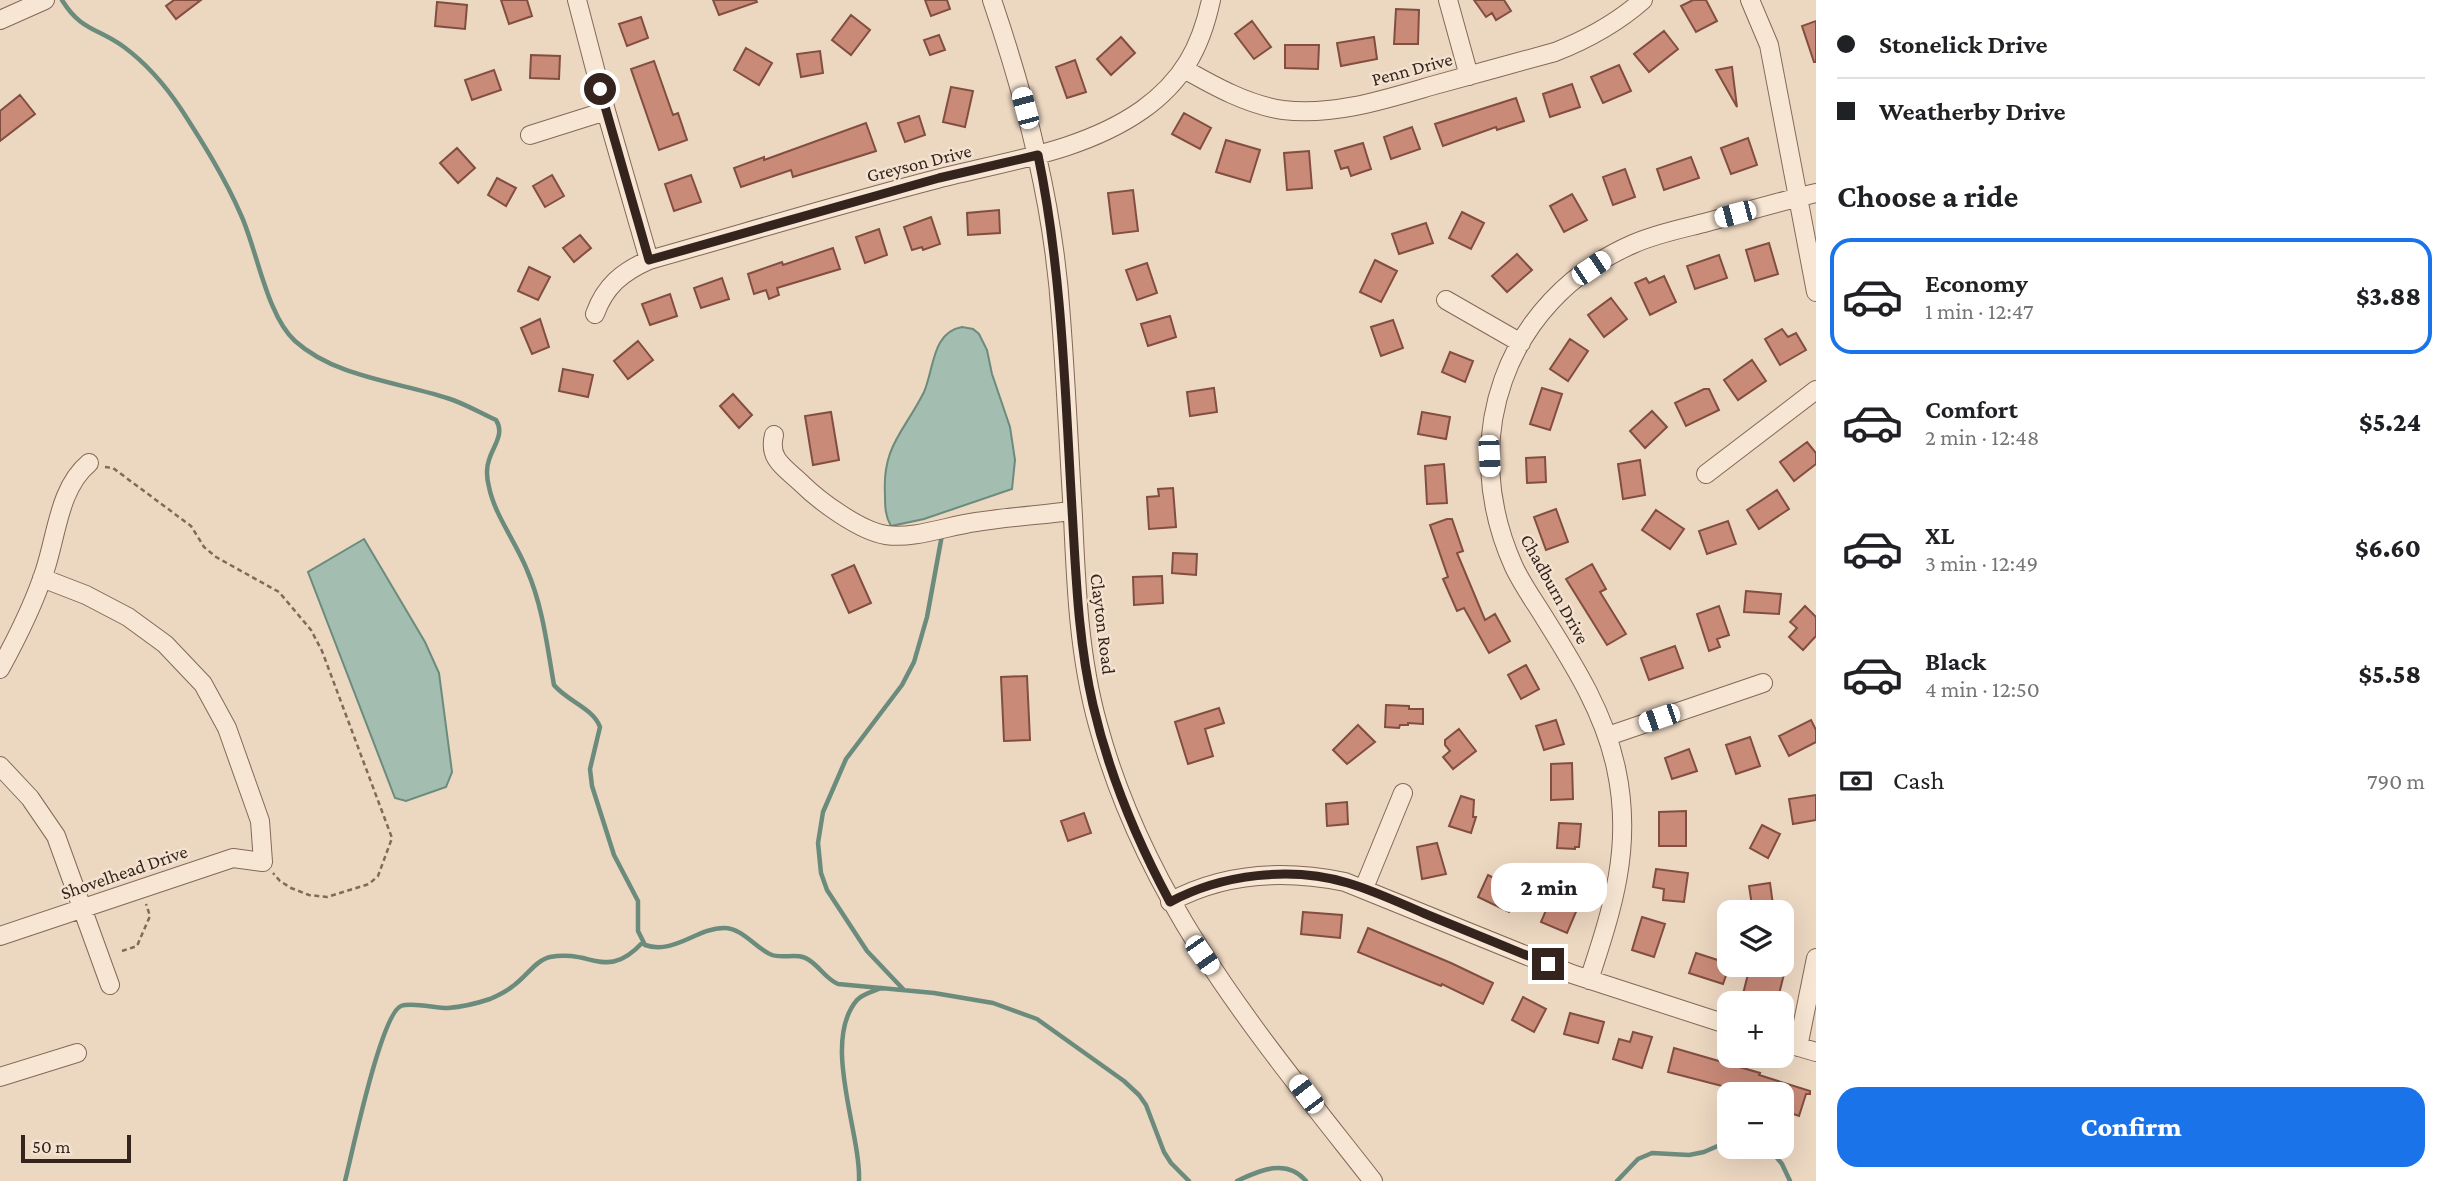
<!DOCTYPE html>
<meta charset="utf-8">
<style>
body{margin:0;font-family:"Crimson Pro",serif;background:#f2f2f2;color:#202124;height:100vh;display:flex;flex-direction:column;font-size:26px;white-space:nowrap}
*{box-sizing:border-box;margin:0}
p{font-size:23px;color:#757577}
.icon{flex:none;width:38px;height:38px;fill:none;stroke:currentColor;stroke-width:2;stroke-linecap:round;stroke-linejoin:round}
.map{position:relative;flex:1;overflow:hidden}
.side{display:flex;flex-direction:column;background:#fff;width:630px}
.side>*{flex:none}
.guide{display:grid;align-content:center;height:154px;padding:0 21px;background:#fff}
.tools{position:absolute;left:1717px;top:900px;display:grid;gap:14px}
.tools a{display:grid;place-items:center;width:77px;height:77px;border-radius:14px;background:#fff;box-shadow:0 7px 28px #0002;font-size:35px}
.scale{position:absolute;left:21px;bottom:18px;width:110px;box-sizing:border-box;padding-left:7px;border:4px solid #34241d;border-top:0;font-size:19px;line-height:24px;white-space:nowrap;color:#34241d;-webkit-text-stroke:5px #f4e2d0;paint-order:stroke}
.end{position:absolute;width:32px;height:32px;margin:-16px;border:9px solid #34241d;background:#fff;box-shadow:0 0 0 4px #fff}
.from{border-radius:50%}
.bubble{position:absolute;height:49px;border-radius:21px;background:#fff;box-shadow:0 7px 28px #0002;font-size:23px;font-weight:800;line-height:49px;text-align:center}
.car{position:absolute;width:21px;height:42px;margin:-21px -10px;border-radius:9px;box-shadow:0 0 5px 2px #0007;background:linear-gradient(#fff 24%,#345 0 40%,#fff 0 76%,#345 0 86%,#fff 0)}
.guide b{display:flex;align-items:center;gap:24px;height:66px;font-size:26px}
.guide b+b{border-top:2px solid #e0e0e0}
.guide i{width:18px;height:18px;background:#202124}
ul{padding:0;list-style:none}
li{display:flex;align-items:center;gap:21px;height:116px;margin:0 14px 10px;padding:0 7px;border:4px solid transparent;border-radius:21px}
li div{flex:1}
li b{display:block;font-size:26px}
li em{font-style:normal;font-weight:800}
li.selected{border-color:#1a73e8}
li>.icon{width:63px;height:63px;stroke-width:1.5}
h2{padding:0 21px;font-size:32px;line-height:84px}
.pay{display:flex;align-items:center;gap:18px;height:77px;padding:0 21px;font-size:26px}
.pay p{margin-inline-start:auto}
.button{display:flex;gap:14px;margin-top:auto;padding:14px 21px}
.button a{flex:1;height:80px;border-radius:21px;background:#1a73e8;color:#fff;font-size:28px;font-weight:800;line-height:80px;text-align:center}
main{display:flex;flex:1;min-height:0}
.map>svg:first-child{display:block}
</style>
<main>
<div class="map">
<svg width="1816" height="1181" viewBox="0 0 1816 1181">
<rect width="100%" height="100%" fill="#ecd7c1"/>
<!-- water -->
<path fill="#a3beb1" stroke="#6b8b7d" stroke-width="2" d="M962,327l11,2 6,5 8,16 5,24 18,53 5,33 -3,29 -88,30 -33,7c-6,-10 -6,-20 -6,-31 -3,-49 19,-63 39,-103 10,-23 8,-60 38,-65z
M364,539l61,103 14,31 13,99 -6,15 -40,14 -11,-3 -87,-226z"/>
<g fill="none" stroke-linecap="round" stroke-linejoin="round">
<!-- stream -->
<path stroke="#6b8b7d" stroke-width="4.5" d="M62,0c19,31 36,28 62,47 23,17 41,38 57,62 22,34 44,69 60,106 16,35 26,101 54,126 40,36 103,41 152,57 17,5 33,15 49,22 9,14 -3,26 -7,40 -3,8 -2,19 0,27 6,29 27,55 38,83 16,37 20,76 27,115 13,16 39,23 46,42l-10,42 2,17 22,69 24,46v30l7,14c29,10 52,-17 79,-17 19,0 32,21 48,27 11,4 27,-3 37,5 11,7 17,19 29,24l96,9 59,10 44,16 87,62 15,14 7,10 18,47 7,11 18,18
M904,990l-37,-39 -40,-61 -6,-17 -3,-30 5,-31 23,-53 56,-74 12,-23 13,-45 15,-82
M1767,1146l15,18 8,17
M345,1181c7,-27 36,-167 56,-175 11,-4 34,2 47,2 13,-1 30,-5 42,-9 7,-3 17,-8 23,-13 12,-8 23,-26 37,-29 42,-8 56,25 93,-15
M859,1181c2,-49 -38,-139 -2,-181 5,-6 17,-9 24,-12
M1237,1181c23,-11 50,-23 69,0
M1617,1181l21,-22 14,-6 37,2 15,-3 25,-11"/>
</g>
<!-- building -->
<path fill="#c98a78" stroke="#824e40" stroke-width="2" d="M174,0h27l-25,19 -10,-13z
M501,0h26l5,16 -23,8z
M713,0h43l1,2 -38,13z
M925,0h22l3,9 -19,7z
M1474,0h30l7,11 -15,9 -4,-7 -6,4z
M1693,0h13l11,21 -21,11 -15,-26z
M437,2l30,3 -2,24 -30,-3z
M1396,9l23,1 -1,34h-24z
M851,15l19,15 -19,25 -19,-15z
M641,17l7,21 -21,8 -8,-22z
M1252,21l19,26 -17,12 -19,-25z
M1816,21v41h-2l-12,-36z
M1664,31l14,18 -29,23 -15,-18z
M939,35l6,15 -15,5 -6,-15z
M1121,37l14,16 -24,22 -14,-16z
M1374,37l3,22 -36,7 -4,-23z
M1285,45h34l-1,24 -33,-1z
M746,48l26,15 -13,22 -25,-15z
M820,51l3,22 -22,4 -4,-23z
M531,55l29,1 -1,23 -29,-1z
M1075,60l11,32 -19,6 -11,-31z
M654,61l19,54 5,-2 9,27 -28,10 -28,-81z
M1619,65l12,26 -28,12 -12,-26z
M1732,67l5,40 -21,-37z
M494,70l7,20 -29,10 -7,-20z
M1572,84l8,23 -30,10 -7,-23z
M951,87l22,4 -8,36 -22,-5z
M20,95l15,19 -35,27v-30z
M1516,98l8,23 -27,9 -1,-3 -53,19 -8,-22z
M1184,113l27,15 -11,21 -28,-15z
M919,116l6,19 -20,7 -7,-19z
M866,123l10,28 -83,26 -2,-7 -50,17 -7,-19 30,-11v3z
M1412,127l8,22 -29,10 -7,-22z
M1748,138l9,27 -26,9 -10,-26z
M1226,140l34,10 -10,32 -34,-10z
M1363,143l8,26 -20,7 -3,-9 -7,2 -6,-18z
M457,148l18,20 -17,15 -18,-20z
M1309,151l3,37 -25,2 -3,-37z
M1691,157l8,21 -35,12 -7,-21z
M1625,169l10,28 -22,8 -10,-28z
M552,175l12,21 -19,11 -12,-21z
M691,175l10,27 -27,9 -9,-27z
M497,178l19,10 -10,18 -18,-11z
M1133,190l5,41 -25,3 -5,-41z
M1572,194l15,26 -23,12 -14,-26z
M999,210l1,23 -32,2 -1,-22z
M1462,212l22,11 -13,26 -22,-11z
M931,217l9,27 -17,6 -1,-3 -10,3 -8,-23z
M1426,223l7,20 -34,11 -7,-20z
M879,229l8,26 -22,8 -9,-26z
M580,235l11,13 -17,14 -11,-14z
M1769,243l9,31 -23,7 -9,-31z
M833,248l7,21 -63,19 2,7 -10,4 -3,-9 -12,4 -6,-20 34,-12 1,3z
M1517,254l15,16 -25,22 -15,-16z
M1719,255l8,23 -32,11 -8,-23z
M1375,260l22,11 -16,31 -21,-10z
M1147,263l10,30 -20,7 -11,-30z
M529,267l21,10 -12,23 -20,-9z
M1664,276l12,26 -26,13 -15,-32 11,-5 3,5z
M722,278l7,21 -28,9 -7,-20z
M670,294l7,22 -27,9 -8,-21z
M1611,298l16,21 -23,18 -16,-22z
M1170,316l6,21 -28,9 -7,-22z
M540,319l9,28 -17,7 -11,-26z
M1393,320l10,28 -22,8 -10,-29z
M1782,329l6,8 8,-4 10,17 -26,15 -15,-26z
M1570,339l18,12 -20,30 -18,-12z
M638,341l15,19 -25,19 -14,-18z
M1450,352l23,9 -8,21 -23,-10z
M1752,360l14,21 -28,19 -14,-20z
M563,369l30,6 -5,22 -29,-6z
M1214,388l3,24 -27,4 -3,-24z
M1542,388l20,6 -12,36 -20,-6z
M1704,389h5l10,21 -33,16 -11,-23z
M733,394l19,21 -13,13 -19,-22z
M1652,411l15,16 -22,21 -15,-17z
M831,412l8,48 -26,5 -8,-49z
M1422,412l28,5 -4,22 -28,-5z
M1807,442l9,11v11l-22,17 -14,-19z
M1545,457l1,25 -19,1 -1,-25z
M1640,460l5,35 -22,4 -5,-35z
M1444,464l3,39 -20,1 -2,-38z
M1173,488l3,39 -27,2 -2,-32 12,-1 -1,-7z
M1777,490l12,19 -30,20 -12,-19z
M1556,509l12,33 -22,8 -12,-33z
M1656,510l28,19 -14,20 -28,-19z
M1447,519h5l11,32 -6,2 28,67 10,-6 15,27 -21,12 -25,-45 -7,3 -14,-32 5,-2 -18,-52z
M1728,521l8,23 -29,10 -8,-23z
M1173,553l24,1 -1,21 -24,-2z
M1592,564l14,25 -6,3 26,42 -19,11 -41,-66z
M854,565l17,38 -22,10 -17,-38z
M1162,576l1,27 -29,2 -1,-28z
M1746,591l35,3 -2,20 -35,-2z
M1719,606l10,29 -12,4 3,8 -11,4 -12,-37z
M1805,606l11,11v19l-13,14 -14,-13 8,-9 -7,-6z
M1675,646l8,22 -34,12 -8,-22z
M1526,665l13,24 -18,10 -13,-24z
M1027,676l3,64 -26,1 -3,-64z
M1386,705l23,1v3h14v15l-15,-1v2h-8l-1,3 -14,-1z
M1219,708l5,15 -19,6 8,27 -25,8 -13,-42z
M1556,720l8,24 -20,6 -8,-24z
M1811,720l5,10v12l-27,14 -10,-20z
M1358,725l17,17 -28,22 -14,-14z
M1459,729l17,22 -23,18 -10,-12 7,-6 -5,-6v-5z
M1750,737l10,29 -24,8 -10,-29z
M1689,749l8,22 -25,8 -7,-21z
M1572,763l1,36 -22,1v-36z
M1816,795v25l-23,4 -4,-25z
M1461,796l13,4 -1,17h3l-5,16 -22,-7z
M1347,802l1,22 -21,2 -1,-22z
M1686,811v35h-27v-34z
M1084,813l7,20 -23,8 -7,-20z
M1559,823l22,1 -2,23h-4v2l-18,-1z
M1762,825l18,9 -12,24 -18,-10z
M1437,843l9,31 -24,5 -5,-32z
M1656,869l32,4 -4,29 -21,-2 1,-11 -11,-2z
M1488,875l31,16 -10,21 -31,-15z
M1770,883l4,29h-21l-4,-26z
M1545,892l33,15 -11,26 -26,-11 6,-14 -7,-4z
M1303,912l39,3 -2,23 -39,-4z
M1642,917l23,7 -11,33 -22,-7z
M1368,928l83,35 42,20 -10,21 -41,-20 -1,2 -83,-34z
M1696,953l34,11 -7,20 -34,-11z
M1750,966l34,8 -7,28 -34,-8z
M1523,997l23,12 -12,23 -22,-12z
M1570,1013l34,9 -6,21 -34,-9z
M1633,1032l19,5 -10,31 -29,-9 6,-20 11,3z
M1674,1048l86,25 -1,2 51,16v3h-4l-7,22 -17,-6v-16h-29l-85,-22z"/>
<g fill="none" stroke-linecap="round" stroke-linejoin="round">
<defs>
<path id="minor" d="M577,0l29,111 43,149
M992,0c35,103 62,208 69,318 5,65 8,132 12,198 3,70 6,141 25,209 49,180 162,312 275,456
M1448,0l21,76
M1750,0l19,45 47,247
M0,20l45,-20
M1184,69c30,17 64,36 99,41 50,6 100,-10 148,-24 41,-11 83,-23 124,-34 33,-13 62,-29 88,-52
M530,135l76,-24
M1446,300l75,43
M595,314c10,-28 27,-42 54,-54 96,-27 191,-56 288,-81 69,-18 145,-27 205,-69 41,-29 59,-63 69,-110
M774,435c-6,24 10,32 26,47 19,19 60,49 86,53 29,4 61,-9 90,-13 32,-5 64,-7 96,-11
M1706,474l110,-84
M0,669c17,-31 34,-65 45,-99 12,-36 14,-82 44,-107
M1608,736l155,-53
M0,766l30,32 26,38 54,149
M1364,888l39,-95
M1170,902c55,-30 116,-32 175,-20l227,92 157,51
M0,936l233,-78 30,4 -3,-41 -33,-93 -24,-44 -38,-40 -37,-27 -42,-22 -44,-17
M1589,980c24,-73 44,-134 27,-212 -12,-56 -42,-103 -72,-151 -10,-16 -22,-33 -30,-50 -57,-126 -11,-266 119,-323 22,-10 47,-15 71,-21 37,-10 74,-21 112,-30
M1782,1042l34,10
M1798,1047l18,-89
M0,1077l77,-24"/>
</defs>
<!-- minor casing -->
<use href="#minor" stroke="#846859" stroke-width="20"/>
<!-- path -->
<path stroke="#846859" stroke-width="2.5" stroke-dasharray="5 3.5" stroke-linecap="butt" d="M105,467l8,1 78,58 13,21 12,10 63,35 32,38 11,21 70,187 -14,38 -9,8 -42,13 -18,-2 -18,-7 -11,-7 -7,-8
M122,951l15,-5 13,-30 -4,-12"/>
<!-- minor -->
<use href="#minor" stroke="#f7e6d3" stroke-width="18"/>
</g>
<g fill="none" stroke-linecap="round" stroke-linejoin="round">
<!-- route -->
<path stroke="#34241d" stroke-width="9" d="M600,89l49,171 290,-82 99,-23c24,116 27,235 34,354 4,66 6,131 21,196 16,69 43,134 77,197 52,-28 121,-36 178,-19 27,8 54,21 80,32 40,16 80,33 120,49"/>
</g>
<g text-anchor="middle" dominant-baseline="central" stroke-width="5" stroke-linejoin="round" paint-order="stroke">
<!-- street labels -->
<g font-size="19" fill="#34241d" stroke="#f4e2d0">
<text transform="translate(1412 69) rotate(-15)">Penn Drive</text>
<text transform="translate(919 163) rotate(-14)">Greyson Drive</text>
<text transform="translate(1555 589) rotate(61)">Chadburn Drive</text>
<text transform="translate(1103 624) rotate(83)">Clayton Road</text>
<text transform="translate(124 872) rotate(-19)">Shovelhead Drive</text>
</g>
</g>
</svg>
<div class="tools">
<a><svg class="icon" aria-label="layers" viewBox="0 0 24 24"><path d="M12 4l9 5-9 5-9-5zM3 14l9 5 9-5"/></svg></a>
<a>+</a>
<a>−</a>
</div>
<div class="scale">50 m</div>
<i class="end from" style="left:600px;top:89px"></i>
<i class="end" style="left:1548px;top:964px"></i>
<div class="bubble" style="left:1491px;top:863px;width:116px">2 min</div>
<i class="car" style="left:1025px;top:108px;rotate:345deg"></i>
<i class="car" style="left:1735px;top:214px;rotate:255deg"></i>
<i class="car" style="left:1591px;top:268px;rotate:56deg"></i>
<i class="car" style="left:1489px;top:456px;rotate:177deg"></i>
<i class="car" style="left:1659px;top:718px;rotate:251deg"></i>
<i class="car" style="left:1202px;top:955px;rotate:145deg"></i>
<i class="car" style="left:1306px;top:1094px;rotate:323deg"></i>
</div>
<section class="side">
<div class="guide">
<b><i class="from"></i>Stonelick Drive</b>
<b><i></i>Weatherby Drive</b>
</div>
<h2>Choose a ride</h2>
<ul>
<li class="selected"><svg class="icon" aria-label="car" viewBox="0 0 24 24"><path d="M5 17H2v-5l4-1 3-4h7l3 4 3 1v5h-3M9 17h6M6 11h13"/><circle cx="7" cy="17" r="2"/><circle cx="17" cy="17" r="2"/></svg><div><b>Economy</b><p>1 min · 12:47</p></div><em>$3.88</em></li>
<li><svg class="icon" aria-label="car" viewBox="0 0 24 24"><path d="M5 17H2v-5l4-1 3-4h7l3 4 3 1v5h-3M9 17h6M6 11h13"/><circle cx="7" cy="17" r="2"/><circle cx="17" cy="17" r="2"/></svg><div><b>Comfort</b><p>2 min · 12:48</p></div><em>$5.24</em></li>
<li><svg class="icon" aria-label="car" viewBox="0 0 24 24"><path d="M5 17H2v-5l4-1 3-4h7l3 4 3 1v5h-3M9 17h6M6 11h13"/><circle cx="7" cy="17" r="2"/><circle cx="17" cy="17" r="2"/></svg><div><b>XL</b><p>3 min · 12:49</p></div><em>$6.60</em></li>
<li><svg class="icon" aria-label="car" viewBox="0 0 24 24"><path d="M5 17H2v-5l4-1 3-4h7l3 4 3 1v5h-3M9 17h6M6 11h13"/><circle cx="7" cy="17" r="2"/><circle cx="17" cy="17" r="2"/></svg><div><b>Black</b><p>4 min · 12:50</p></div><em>$5.58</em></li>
</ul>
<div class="pay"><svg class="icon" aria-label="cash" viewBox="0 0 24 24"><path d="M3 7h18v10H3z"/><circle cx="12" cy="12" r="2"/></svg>Cash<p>790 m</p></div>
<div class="button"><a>Confirm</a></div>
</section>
</main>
